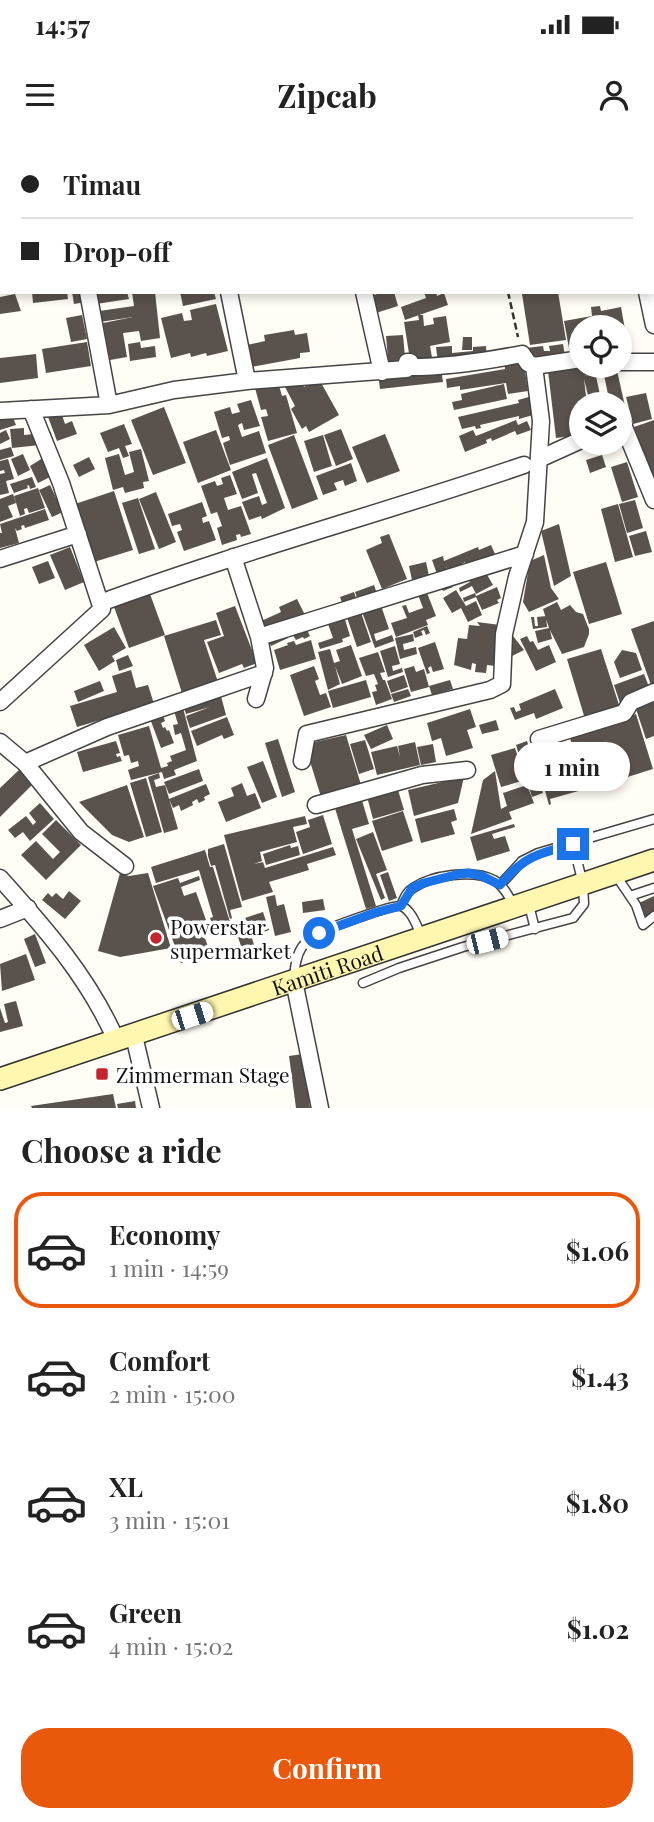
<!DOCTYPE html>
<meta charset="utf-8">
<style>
body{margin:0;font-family:"Playfair Display",serif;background:#f2f2f2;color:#222;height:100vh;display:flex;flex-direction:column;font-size:26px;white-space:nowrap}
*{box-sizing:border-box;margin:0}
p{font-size:23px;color:#767676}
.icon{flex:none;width:38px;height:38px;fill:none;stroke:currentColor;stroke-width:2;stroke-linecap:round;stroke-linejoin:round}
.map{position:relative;height:968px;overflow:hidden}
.details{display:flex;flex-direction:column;background:#fff;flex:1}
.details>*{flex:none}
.guide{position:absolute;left:0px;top:0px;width:654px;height:154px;box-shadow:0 4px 10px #0003;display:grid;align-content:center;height:154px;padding:0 21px;background:#fff}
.buttons{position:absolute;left:569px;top:175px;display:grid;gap:14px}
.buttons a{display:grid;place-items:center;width:63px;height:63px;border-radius:50%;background:#fff;box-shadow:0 4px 10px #0003;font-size:35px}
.end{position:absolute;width:32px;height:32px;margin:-16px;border:9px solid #1a73e8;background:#fff;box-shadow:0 0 0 4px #fff}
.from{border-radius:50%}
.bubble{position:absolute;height:49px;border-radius:24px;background:#fff;box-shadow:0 4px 10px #0003;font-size:23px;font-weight:700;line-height:49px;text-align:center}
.car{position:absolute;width:21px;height:42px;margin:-21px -10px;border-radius:9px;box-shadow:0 0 5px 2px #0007;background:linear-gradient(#fff 24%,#345 0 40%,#fff 0 76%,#345 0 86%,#fff 0)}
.guide b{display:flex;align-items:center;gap:24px;height:66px;font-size:26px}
.guide b+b{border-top:2px solid #e0e0e0}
.guide i{width:18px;height:18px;background:#222}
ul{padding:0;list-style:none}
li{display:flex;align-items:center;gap:21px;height:116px;margin:0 14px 10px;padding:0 7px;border:4px solid transparent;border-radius:28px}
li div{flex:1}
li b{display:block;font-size:26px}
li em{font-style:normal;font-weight:700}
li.active{border-color:#ea580c}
li>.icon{width:63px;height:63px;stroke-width:1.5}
h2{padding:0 21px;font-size:32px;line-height:84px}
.primary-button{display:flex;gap:14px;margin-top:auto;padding:14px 21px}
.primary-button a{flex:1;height:80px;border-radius:28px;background:#ea580c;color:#fff;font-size:28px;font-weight:700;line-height:80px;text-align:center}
.status{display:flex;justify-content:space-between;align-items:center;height:49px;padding:0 35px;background:#fff;direction:ltr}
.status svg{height:19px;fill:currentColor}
header{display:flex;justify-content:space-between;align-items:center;height:91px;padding:0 21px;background:#fff;font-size:32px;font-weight:700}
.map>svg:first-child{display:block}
</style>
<div class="status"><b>14:57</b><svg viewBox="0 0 49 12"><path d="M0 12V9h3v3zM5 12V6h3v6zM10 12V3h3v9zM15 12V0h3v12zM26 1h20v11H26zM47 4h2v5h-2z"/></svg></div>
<header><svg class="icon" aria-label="menu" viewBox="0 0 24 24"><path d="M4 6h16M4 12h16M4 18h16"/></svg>Zipcab<svg class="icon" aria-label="person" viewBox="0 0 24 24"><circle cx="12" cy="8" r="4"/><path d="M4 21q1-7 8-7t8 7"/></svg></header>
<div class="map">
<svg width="654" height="968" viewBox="0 0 654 968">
<rect width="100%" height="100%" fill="#fffdf5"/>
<!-- building -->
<path fill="#5a524d" d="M32,152h35l1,7 -35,4z
M72,152h11l2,10 -11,2z
M94,152h33l2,7 -33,5z
M132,152h23l5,46 -19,3 -2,-10 -16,2 4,24 -17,3 -7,-37 30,-6 -33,5 -1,-11 35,-5z
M180,152h34l2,7 -33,7z
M383,152h11l4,14 -22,7 -5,-17z
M424,152h12l1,4 7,-3 4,12 -43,15 -4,-13 25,-9z
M535,152h23l8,48 -36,5 -8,-51z
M15,154l6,17 -21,3v-17z
M216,164l12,47 -21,5 -1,-3 -15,4 -1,-4 -19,5 -10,-40 21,-5 2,8 8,-1 -2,-10z
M600,166l1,5 20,-4 6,34 -7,1v-15h-39v30l-10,2 -7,-38 28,-5 -1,-9z
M82,175l5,24 -16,3 -5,-24z
M418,175h5l1,11 10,-2 -1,-6 13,-2 4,26 -20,4 3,17 -22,3 -7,-44 15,-2z
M294,190l1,5 12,-2 3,19 -10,1v5l-49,9 -4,-22 18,-4 -1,-6z
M403,195l3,33 -17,2 -3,-34z
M463,197h9v13h-10z
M87,202l4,24 -45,7 -4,-24z
M140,202l1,6 14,-2 1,11 -26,4 -2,-17z
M563,204l2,12 -38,4 -1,-12 17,-2 1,5h6l-1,-5z
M452,206v7l21,-2v-4l13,-1 1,14 -49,3 -2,-16z
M36,214l2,24 -38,5v-25z
M523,219l5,32 -20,3 -2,-11 -46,7v-4l-13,2 -1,-9 59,-10 -1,-7z
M494,221l1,7 -53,7 1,7 -63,7 -2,-15z
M581,226h7l1,8 -5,2 8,-2 -2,-2 26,-6 11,49 -7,2v-13h-10l-6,-29 -8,1 6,28h-12l-6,-25 3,25h-6v31l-25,3 -8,-67z
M300,239l4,8 15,-8 20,36 -30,17 -3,-6 -4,3 -11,-20 4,-3 -10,-19z
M278,242l4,14 4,-1 11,38 -29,8 -7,-24 7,-1 -2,-7 -5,1 -6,-22z
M504,244l3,15 -53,11 -2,-8 10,-2 -1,-6z
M646,253l6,26 -19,5 -7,-27z
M529,257l4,18 -14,4v-3l-39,9 1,3 -5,1 -1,-3 -13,3 -4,-12 61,-14 -1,-3z
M251,260l9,26 -16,4 -2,-7 -4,2 4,12 17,-6 7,22 -36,12 -7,-22 7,-3 -1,-4 -7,2 -8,-26 16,-5 2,7 8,-2 -3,-8z
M164,267l22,56 -33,12 -22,-55z
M61,272l4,12 7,-3 5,13 -20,7 -9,-24z
M11,273l5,12 -16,5v-13z
M516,280l2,5 9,-4 4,9 -14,5 -2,-4 -23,10 -1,-3 -5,2 1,3 -22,9 -6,-16 14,-6 3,6z
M654,280v61l-20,-54z
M124,284l8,20 -7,2 4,10 -6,2 -4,-10 -11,4 -8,-19z
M24,288v7l27,-3 2,21 -13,-8 -28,3 -2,-19z
M341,289l12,30 -17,7 -12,-31z
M6,290l4,9 -10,5v-11z
M216,290l15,40 -33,13 -15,-41z
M385,294l15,37 -33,12 -15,-36z
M294,295l24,64 -26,10 -24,-64z
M323,295l9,31 -18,6 -10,-31z
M11,307l3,9 -14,4v-10z
M141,309l8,32 -6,1 1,6 -19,5 -2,-6 -10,3 -8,-32 14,-4 6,21 9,-3 -5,-20z
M23,314l7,16 -12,6 -7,-17z
M602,315l4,12 -16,6 -4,-13z
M46,316l7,14 -5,3 2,4 -12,6 -8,-17z
M89,317l6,12 -16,8 -6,-12z
M267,318l18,50 -23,11 -1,-3 -12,4 -7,-18 17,-6 3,9 5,-2 -11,-30 -4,1 6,19 -16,6 -10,-27z
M8,319l6,20 -8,2 3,12 -9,2v-21l5,-1 -1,-3 -4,1v-10z
M627,322l11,35 -16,5 -11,-35z
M351,323l6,18 -12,5 -2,-6 -9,3 3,7 -14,5 -7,-19z
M230,335l7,19 -13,4 4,12 13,-4 10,28 -10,3 -1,-3 -4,1 1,5 -15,5 -5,-17 5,-2 -5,-14 -6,2 -10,-28 14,-5 2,5 6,-2 -2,-6z
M32,337l4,10 -6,2 -1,-4 -2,1 1,2 -14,5 -4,-9z
M50,345l13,27 -11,5 -13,-27z
M38,348l7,20 -16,5 -2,-5 -3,1 1,5 -5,2 -6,-20z
M114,351l19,59 -39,12 -19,-58z
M156,352l20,50 -17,7 -20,-50z
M13,354l3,9 -8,3 5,11 -13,5v-23z
M138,358l17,51 -16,5 -17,-51z
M635,360l8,28 -16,5 -8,-29z
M202,362l5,14 -5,2 1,5 6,-2 7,19 -32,11 -7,-19 5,-2 -2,-6 -8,2 -4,-12z
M618,364l15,53 -18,5 -14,-53z
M45,369l4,11 -24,8 -1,-3 -3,1 1,3 -5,2 -2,-3 4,15 -19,5v-15h2l-2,-9z
M559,384l12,52 -17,10 -13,-55z
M646,391l6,21 -17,4 -6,-20z
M389,394l18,45 -25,10 -16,-39 16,-7 -2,-6z
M491,405l4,9 -14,6 -2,-2 3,7 -14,5 -3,-8 -3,2 3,7 -14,6 -5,-12 7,22 -10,4 -11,-31 11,-4 1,5 34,-14 1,3z
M70,407l14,35 -19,8 -15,-35z
M544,415l7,33 8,11 -30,13 -6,-10 7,-41z
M48,421l7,17 -16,6 -7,-17z
M426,422l3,14 -17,4 -3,-14z
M606,422l16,52 -33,10 -16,-52z
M485,431l8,14 -17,9 -4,-8 -12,6 -1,-4 11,-6 -2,-3z
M422,440l14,36 -10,4 2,5 -16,6 -1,-2 1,2 -16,6 -5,-14 16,-5 -5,-12 4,-1 3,8 14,-5 -9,-24z
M374,445l15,44 -15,5 2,7 16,-6 2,6 -19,7 -20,-56z
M497,447l4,11 -4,2 2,3 -17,7 -6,-13 -12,5 -1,-4 12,-5 1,3z
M456,450l10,16 10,-5 6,14 -14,7 -7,-14 -9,5 -9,-15z
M354,452l17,50 -14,5 -17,-50z
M150,454l15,41 -36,13 -15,-41z
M297,459l11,22 -27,3 7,14 -17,8 -12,-24 22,-10 -2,-5z
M557,462l4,8 9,-5 6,7 7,2 6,15v5l-5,13 -22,7 -12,-24 2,9 -14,4 -3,-12 14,-3 -6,-19z
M340,463l10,33 -8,3 1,3 -23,7 -2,-6 15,-5 -5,-14 -14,5 -4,-10 28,-9 -1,-6z
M235,466l22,57 -13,5 -2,-4 -23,9 -12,-31 17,-6 -8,-23z
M546,476l1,11 -14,2 -2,-12h3l1,9h3l-1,-9z
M216,480l5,15 -17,5 14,42 -36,11 -18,-57z
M654,481v63l-3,1 -20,-56z
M477,482l23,3 -4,41 -9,-1 -1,8 -11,-1 1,-8 -4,-1 -1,7 -17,-5 4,-27 9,1 2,-14 11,1z
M427,486l3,7 -4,2 -2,-5 -3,1 2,4 -8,3 -2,-6z
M114,487l12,21 -14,8 3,5 -16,10 -15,-26z
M306,488l4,8 -6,3 -1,-2 -7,3 -4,-6z
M413,494l1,7 -11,3 1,6 12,-3 1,7 -17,5 -5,-21z
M513,496l11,14 -12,6 -2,-4 3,-1 -6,-12z
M527,496l3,6 3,-1 5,9 11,-5 7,17 -20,9 -16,-32z
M311,500l5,19 -36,11 -6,-20 14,-5 -1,-2 7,-2 2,4z
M435,502l9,27 -11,3 -2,-6 -3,2 2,5 -3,1 -9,-26z
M351,505l11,31 -20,8 -7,-18 5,18 -12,6 -10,-38 12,-3 4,14 6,-2 -4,-11z
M395,506l5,18 -8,2 1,5 9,-3 1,4 -15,5 -8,-26z
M601,509l19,59 -35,11 -18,-60z
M622,510l14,3 6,17 -22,8 -6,-16z
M378,512l7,20 -5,1 3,7h2l7,19 -16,6 -4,-13 5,-1 -2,-6 3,-1 -4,-10 -8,2 -7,-18z
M128,515l5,11 -14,5 -3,-11z
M314,526l5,13 -4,2 5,14 6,-2 5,14 -27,9 -14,-41z
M414,526l2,6 8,-3 5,18 -18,5 -7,-23z
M131,530l5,18 12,-3 6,19 -77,23 -7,-21 47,-14 -5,-16z
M644,534l7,18 -31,11 -6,-18z
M404,535l4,12 -17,6 -4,-12z
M366,540l5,17 -38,11 -5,-17z
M450,540l3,9 -21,6 -3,-9z
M100,541l4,10 -26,11 -4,-11z
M218,545l8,30 -36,13 -4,-12 24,-9 -24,7 -5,-16z
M408,549l3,7 -17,6 -3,-8z
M555,549l8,19 -27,11 -2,-6 -19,7 -5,-12 4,-1 2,5 5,-2 -2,-6z
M654,556v40l-8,3 -12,-36z
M183,568l14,53 -23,9 2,5 -12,4 -2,-7 -31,8 -3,-10 11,-4 -1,-5 -7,2 -2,-8 -5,1 -6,-21 31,-9 12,42 7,-2 -1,-3 5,-2 -2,-5 16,-6 -5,-17 -6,2 -2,-10 5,-1 -4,-13z
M470,569l6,18 -9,3 6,18 -27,8 -5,-18 -9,3 -5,-18z
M162,573l3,8 -4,2 2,5 2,-1 2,4 2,-1 5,13 -13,5 -12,-32z
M636,574l17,55 -67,21 -17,-55z
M227,577l7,18 -10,4 -2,-4 -25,11 -6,-15z
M496,580l3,10 -17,4 -3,-9z
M387,585l6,14 -22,10 -7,-14z
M346,595l16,53 -40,12 -14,-45 5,-2 -3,-10z
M278,599l17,53 -13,5 -17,-54z
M365,600l9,29 -15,5 -9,-30z
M116,601l4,12 -4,1 1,3 3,-1 2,5 -39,11 -6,-20z
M527,601l16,52 -11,4 -16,-52z
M415,602l5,23 -43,10 -6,-23 26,-6 3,11 -2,-11z
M433,604l3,18 -15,3 -4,-18z
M568,604l9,28 -15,5 -4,-13 4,-1 -5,-15z
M515,608l10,32 -24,7 -10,-32z
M263,621l14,36 -15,6 -15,-36z
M20,629l14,14 -34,34v-29z
M199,629l4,12 -34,13 -5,-12z
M495,631l6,38 6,-3 -4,-13 24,-8 7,18 -25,9 3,7 -41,15 12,-54z
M159,633l1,5 -6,2 2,7 9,-2 13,44 -14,4 -16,-56z
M559,635l2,6 18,-5 3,14 -32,9 1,5 -2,1 -7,-25z
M464,637l-6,26 -44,13 -6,-26z
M146,638l16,54 -16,5 -16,-54z
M242,643l5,13 8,-3 6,15 -35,14 -8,-20 16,-6 -3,-8z
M206,644l4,10 -6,3 1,3 -6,3 -2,-4 -5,3 1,3 -12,6 -2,-6 -6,3 -4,-9z
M127,645l17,52 -15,5 -17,-7 -33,-33z
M385,648l2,6 11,-4 6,20 -31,9 -7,-26z
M361,657l8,27 -17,5 24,77 -10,3 -32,-104z
M40,663l14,16 -24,22 -7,-9 -8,6 -7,-8 18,-14 7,9 3,-3 -7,-9z
M454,669l3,11 -6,2 4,12 -34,9 -6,-24z
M403,671l10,30 -31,10 -10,-30z
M323,675l9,29 -29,10 -7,-22 14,-5 -2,-7z
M305,676l2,8 -14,3 4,15 -37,10 2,9 -8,3 9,-2 2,6 68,-21 3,8 -29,9 2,6 -40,12 4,10 -31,9 -18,-66z
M56,680l25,25 -35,35 -25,-25 15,-14 17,18 7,-7 -18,-18z
M514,684l1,3 -23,7 2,5 11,-3 5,15 -33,10 -7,-24z
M373,692l14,38 -11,4 9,24 -4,2 -25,-61z
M224,704l18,63 -12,3 2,8 -2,1 -15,-54 -4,1 -3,-10v-7z
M290,705l1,3 7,-2 2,9 -34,10 -3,-11z
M205,710l5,17h3l17,55 -17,5 -3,-9 3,-1 -14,-47 -43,13 -5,-16z
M388,732l9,26 -8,3 -9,-26z
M120,733l9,3 19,-3 23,75 -51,9 -22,-6z
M199,736l1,4 -19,7 3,9 12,-4 10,28 -13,5 3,11 7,-3 7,19 -29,11 -28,-77 25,-8 2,5z
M69,751l12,10 -16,18 -23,-19 6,-7 4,4 4,-4 7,6z
M275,755l2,11 7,-2 7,28 -16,4 -9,-39z
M654,756v18l-8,4 -7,-15z
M323,759l2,11 -22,3 -1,-11z
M263,772l6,18 -10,4 -2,-4 -7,2 6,19 -12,4 -11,-33z
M35,794l11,29 -11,4 -11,-28z
M26,814l9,26 -33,11 -2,-27z
M16,861l7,25 -23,6v-24l5,15 3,-1 -4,-18z
M303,914l7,54h-14l-7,-52z
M113,954l3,14h-84l-1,-2z
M135,961l1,7h-18l-1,-4z"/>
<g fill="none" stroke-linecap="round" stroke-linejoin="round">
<defs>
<path id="service" d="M615,734l21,31 7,20 11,-9
M500,745l22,-24 16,-8 116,-34
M630,756l24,-8
M529,765l6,24
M401,766c3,-7 5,-14 12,-18 19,-13 60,-19 81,-8 10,6 15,17 20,26
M294,838c1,-11 2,-22 8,-31 4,-6 11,-11 17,-14 10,-5 74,-29 82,-27 11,4 16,21 21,31
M363,843l36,-15 64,-21 110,-29 11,-14 -1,-20 -10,-40"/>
<path id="minor" d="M60,0v2
M200,0v2
M348,0l1,2
M519,0l1,2
M620,2l7,-2
M88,152l21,113
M229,152l18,89
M364,152l18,80
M647,152l7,33
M620,222h34
M0,271l109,-6 65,-15 73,-9 159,-12 1,-7h3l1,5c37,0 75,-6 111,-13l6,9 6,3 47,-7
M620,283l2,-1 32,78
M539,319l42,-19
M233,417l26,80 6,31 -9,31
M0,419l78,-25
M100,463c139,-51 283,-90 424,-138
M259,497l266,-83
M0,562l102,-93 -41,-126 -30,-74
M539,599l85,-26 7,-11 23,-10
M0,602l25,21 56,69 44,34
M302,621l5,-27 183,-44 12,-6 2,-50 13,-57 18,-55 6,-101 -7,-55
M25,623l82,-36 157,-54
M316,665l106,-30 45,-5
M0,738c45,50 89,100 116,162
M0,779l28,-11
M294,841l26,127
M134,896l17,72"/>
<g id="secondary">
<path id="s1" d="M0,939l654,-219"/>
</g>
</defs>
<!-- service casing -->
<use href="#service" stroke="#444" stroke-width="11"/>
<!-- minor casing -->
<use href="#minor" stroke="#444" stroke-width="19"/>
<!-- secondary casing -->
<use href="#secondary" stroke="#333" stroke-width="24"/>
<!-- path -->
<path stroke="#333" stroke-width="2.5" stroke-dasharray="7 3.5" stroke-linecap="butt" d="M508,152l10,45"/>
<!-- service -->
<use href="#service" stroke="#fff" stroke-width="8"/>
<!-- minor -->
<use href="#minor" stroke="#fff" stroke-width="16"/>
<!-- secondary -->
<use href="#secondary" stroke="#fff6b0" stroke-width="21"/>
</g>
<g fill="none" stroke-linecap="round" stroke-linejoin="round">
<!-- route -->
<path stroke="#1a73e8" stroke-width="9" d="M319,793l58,-21 24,-6 11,-18 12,-5 35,-9 10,-1 13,3 18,9c23,-28 39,-32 73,-41"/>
</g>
<!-- markers -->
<g fill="#c4262e" stroke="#fff" stroke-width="2.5">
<circle cx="156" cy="798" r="7"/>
<rect x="95" y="927" width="14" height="14" rx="3.5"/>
</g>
<g text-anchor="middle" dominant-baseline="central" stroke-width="7" stroke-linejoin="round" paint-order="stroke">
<!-- poi labels -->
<g font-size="21" fill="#111" stroke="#fff" text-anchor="start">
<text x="170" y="786">Powerstar<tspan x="170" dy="24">supermarket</tspan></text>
<text x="116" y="934">Zimmerman Stage</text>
</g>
<!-- street labels -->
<g font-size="21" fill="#111" stroke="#fff">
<text stroke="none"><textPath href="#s1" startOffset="345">Kamiti Road</textPath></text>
</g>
</g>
</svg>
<div class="buttons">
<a><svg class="icon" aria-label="locate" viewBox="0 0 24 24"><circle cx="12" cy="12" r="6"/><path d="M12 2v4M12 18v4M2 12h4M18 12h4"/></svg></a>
<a><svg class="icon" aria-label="layers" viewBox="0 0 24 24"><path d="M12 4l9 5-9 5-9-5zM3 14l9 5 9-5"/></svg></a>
</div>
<i class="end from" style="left:319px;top:793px"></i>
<i class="end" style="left:573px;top:704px"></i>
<div class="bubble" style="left:514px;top:602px;width:116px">1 min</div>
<i class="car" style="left:487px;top:801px;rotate:76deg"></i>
<i class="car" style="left:192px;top:876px;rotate:72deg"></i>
<div class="guide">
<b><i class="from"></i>Timau</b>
<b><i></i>Drop-off</b>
</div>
</div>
<section class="details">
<h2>Choose a ride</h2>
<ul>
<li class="active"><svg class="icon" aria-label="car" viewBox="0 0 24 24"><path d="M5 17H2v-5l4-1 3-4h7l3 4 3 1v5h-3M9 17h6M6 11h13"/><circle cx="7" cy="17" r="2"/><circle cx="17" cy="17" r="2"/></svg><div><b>Economy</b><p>1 min · 14:59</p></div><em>$1.06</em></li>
<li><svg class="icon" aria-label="car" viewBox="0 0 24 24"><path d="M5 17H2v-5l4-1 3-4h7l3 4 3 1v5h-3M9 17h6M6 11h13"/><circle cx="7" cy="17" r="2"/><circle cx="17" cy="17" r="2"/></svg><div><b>Comfort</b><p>2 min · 15:00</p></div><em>$1.43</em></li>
<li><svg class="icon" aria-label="car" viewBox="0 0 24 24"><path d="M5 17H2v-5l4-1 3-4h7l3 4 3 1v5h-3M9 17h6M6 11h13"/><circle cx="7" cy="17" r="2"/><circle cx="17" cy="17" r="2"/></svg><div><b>XL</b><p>3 min · 15:01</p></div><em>$1.80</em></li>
<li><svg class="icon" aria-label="car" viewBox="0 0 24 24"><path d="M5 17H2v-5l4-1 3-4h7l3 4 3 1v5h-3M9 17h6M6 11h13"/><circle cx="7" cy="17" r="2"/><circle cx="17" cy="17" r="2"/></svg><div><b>Green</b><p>4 min · 15:02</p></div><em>$1.02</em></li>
</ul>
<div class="primary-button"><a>Confirm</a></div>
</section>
